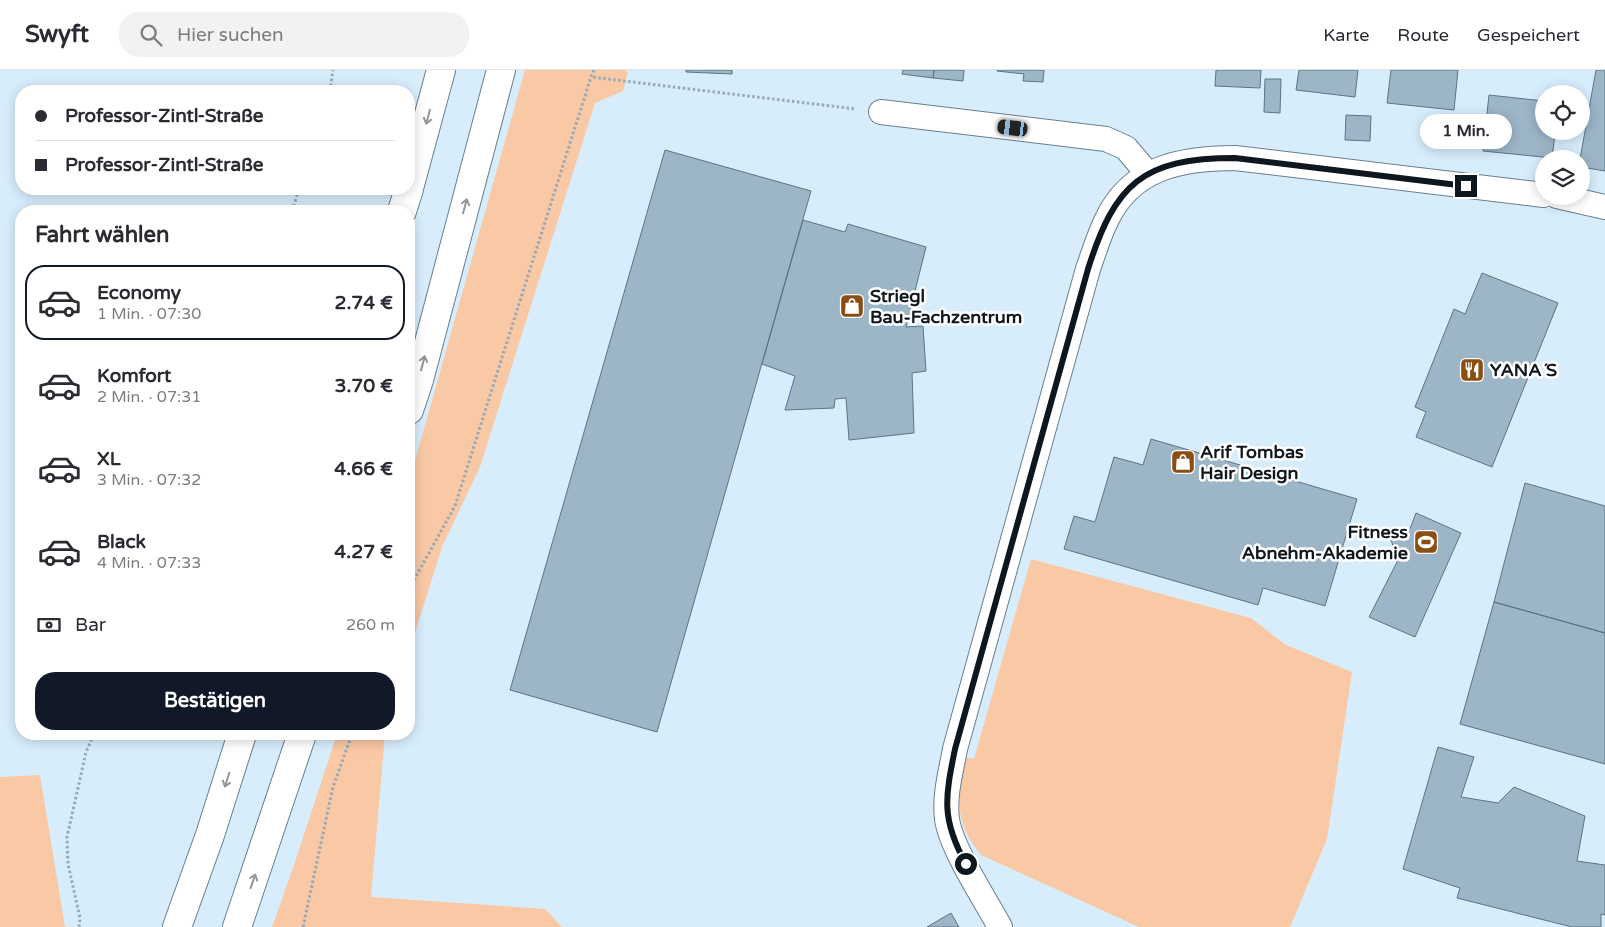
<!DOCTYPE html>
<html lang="de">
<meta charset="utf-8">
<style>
body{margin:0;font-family:"Varela Round",sans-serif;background:#f2f2f3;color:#2b2b33;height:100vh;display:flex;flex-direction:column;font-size:19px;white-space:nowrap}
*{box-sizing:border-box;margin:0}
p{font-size:16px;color:#7c7c81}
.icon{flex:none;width:28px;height:28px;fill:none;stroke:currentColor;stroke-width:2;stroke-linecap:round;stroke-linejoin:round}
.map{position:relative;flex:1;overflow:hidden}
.details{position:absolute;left:15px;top:135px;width:400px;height:535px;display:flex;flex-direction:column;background:#fff;border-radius:20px;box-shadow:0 2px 12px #0003}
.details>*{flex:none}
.banner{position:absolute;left:15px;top:15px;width:400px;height:110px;border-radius:20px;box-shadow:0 2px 12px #0003;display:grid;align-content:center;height:110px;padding:0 20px;background:#fff}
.buttons{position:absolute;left:1535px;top:15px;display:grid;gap:10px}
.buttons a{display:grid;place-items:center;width:55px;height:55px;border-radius:50%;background:#fff;box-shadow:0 2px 12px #0003;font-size:25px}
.end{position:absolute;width:22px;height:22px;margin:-11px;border:6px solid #0e171e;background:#fff;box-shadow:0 0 0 2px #fff}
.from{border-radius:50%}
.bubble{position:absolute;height:35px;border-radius:18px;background:#fff;box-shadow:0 2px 12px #0003;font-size:16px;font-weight:700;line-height:35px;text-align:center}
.car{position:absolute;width:15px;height:30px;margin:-15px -8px;border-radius:6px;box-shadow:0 0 4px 1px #0007;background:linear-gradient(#222 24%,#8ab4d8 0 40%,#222 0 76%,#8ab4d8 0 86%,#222 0)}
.banner b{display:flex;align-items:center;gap:18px;height:48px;font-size:19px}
.banner b+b{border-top:1px solid #e1e1e2}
.banner i{width:12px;height:12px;background:#2b2b33}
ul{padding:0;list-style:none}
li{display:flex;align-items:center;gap:15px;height:75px;margin:0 10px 8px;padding:0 10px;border:2px solid transparent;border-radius:20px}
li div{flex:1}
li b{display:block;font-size:19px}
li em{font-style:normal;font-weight:700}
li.active{border-color:#111827}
li>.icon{width:45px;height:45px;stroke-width:1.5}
h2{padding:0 20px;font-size:22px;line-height:60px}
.pay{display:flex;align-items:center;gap:12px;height:55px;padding:0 20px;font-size:19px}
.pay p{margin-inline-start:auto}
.action{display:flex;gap:10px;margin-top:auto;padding:10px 20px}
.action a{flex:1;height:58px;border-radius:20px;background:#111827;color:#fff;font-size:20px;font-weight:700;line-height:58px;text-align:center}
header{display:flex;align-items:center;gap:30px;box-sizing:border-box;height:70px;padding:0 25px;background:#fff;border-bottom:1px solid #e1e1e2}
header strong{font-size:24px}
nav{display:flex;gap:28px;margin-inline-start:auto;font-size:18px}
.search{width:350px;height:45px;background:#f2f2f3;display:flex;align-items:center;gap:12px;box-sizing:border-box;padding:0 18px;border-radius:20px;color:#7c7c81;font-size:19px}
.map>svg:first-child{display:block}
</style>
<header>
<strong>Swyft</strong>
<div class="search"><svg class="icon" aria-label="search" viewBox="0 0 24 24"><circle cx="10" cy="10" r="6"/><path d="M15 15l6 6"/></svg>Hier suchen</div>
<nav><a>Karte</a><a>Route</a><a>Gespeichert</a></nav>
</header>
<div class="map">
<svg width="1605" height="857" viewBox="0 0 1605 857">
<rect width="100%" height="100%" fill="#d8edfc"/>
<!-- green -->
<path fill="#f9c8a5" d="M525,0h100l3,3 -5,18 -28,12 -115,364 -38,80 -33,105v-170z
M1031,489l220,59 35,27 66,27 -25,167 -37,88h-151l-158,-72c-27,-33 -24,-58 -18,-98l11,2z
M337,664h48l-14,163 174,12 17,18h-290l21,-59z
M40,705l25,152h-65v-150z"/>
<!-- building -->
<path fill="#9cb5c7" stroke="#5c7484" d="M686,0h46v4l-46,-2z
M903,0h31l-1,8 -31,-4z
M934,0h30l-1,11 -30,-3z
M997,0h47l-1,12 -20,-1 1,-7 -27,-3z
M1216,0h45l-1,18 -45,-2z
M1299,0h59l-3,27 -59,-7z
M1391,0h67l-4,40 -67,-7z
M1596,0h9v101l-24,-4 -1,-8z
M1265,9h16l-1,34 -16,-1z
M1489,25l55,6v30h20v4l-9,-1 -3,24 -69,-7z
M1346,45l25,1 -1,25 -25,-1z
M665,80l146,41 -154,541 -147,-42z
M803,150l42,12 3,-8 78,23 -20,80 17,-1 3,45 -14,2 2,60 -65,7 -3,-42 -11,1 -1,9 -49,2 10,-34 -33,-12z
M1482,203l76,30 -66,164 -76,-30 10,-25 -11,-5 39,-98 11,5z
M1151,369l206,60 -32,107 -62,-18 -5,17 -194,-56 10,-33 21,6 19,-65 29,8z
M1525,413l80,23v127l-111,-31z
M1416,443l45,20 -46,104 -46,-20 29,-57 -7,-20 17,-6z
M1494,532l111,31v131l-145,-40z
M1438,677l36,10 -13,40 37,6 16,-16 71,29 -8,45 28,4v50l-4,-1v13h-29l-115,-29 3,-10 -57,-19z
M951,843l8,14h-32z"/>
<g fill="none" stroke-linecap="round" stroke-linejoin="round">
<defs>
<path id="street" d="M881,42l225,27 20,9 22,26
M1557,126l48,11
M1000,857c-15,-28 -49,-79 -53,-108 -3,-24 4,-47 8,-70l133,-480c6,-17 11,-34 19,-50 25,-52 75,-61 128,-61l309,37"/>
<path id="highway" d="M409,118l32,-118
M402,141l7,-22
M409,340l10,-30 82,-310
M177,857l33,-92 32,-101
M237,857l65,-193"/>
</defs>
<!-- street casing -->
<use href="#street" stroke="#677f90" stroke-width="26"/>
<!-- highway casing -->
<use href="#highway" stroke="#677f90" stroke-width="30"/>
<!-- path -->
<path stroke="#98a9b6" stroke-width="3" stroke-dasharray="2.5 2.5" stroke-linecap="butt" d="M594,0l-3,7 265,32
M330,21l3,-21
M292,141l7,-22
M409,519l46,-83 136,-429
M79,857l1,-9 -12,-54 -1,-27 19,-85 8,-18
M303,857l30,-140 19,-53"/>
<!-- street -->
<use href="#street" stroke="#fff" stroke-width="24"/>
<!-- highway -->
<use href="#highway" stroke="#fff" stroke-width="28"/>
</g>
<!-- one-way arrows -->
<defs><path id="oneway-shaft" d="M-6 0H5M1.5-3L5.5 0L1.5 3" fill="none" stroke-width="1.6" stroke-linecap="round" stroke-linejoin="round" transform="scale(1.25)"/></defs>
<g stroke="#93979a">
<use href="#oneway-shaft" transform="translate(428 47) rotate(105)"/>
<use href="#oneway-shaft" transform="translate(465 136) rotate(-75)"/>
<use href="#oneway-shaft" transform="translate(423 293) rotate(-75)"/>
<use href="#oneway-shaft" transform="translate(227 710) rotate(108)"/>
<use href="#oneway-shaft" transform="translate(253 811) rotate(-71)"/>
</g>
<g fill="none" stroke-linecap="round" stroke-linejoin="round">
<!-- route -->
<path stroke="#0e171e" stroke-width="6" d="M966,794c-25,-45 -21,-66 -11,-115l133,-480c27,-85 54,-111 147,-111l231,28"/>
</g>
<!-- icons -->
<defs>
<symbol id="shop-square" viewBox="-11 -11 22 22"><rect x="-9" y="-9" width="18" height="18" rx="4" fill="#8c4d13" stroke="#fff"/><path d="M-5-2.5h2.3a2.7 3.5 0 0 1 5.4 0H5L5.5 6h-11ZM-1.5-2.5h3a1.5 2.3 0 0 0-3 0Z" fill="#fff"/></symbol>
<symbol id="restaurant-square" viewBox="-11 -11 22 22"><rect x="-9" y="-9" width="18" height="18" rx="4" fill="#8c4d13" stroke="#fff"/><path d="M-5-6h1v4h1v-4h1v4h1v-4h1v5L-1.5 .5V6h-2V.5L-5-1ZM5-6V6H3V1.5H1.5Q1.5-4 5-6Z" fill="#fff"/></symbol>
<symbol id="stadium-square" viewBox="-11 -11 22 22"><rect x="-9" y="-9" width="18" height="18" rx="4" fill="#8c4d13" stroke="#fff"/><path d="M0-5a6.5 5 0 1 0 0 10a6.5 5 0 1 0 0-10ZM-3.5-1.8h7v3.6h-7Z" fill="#fff"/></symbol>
</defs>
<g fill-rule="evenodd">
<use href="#shop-square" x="838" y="222" width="28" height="28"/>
<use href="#restaurant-square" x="1458" y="286" width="28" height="28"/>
<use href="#shop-square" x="1169" y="378" width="28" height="28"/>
<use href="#stadium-square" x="1412" y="458" width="28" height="28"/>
</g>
<g text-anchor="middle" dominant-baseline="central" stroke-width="5" stroke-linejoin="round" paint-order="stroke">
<!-- poi labels -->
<g font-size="18" font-weight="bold" fill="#0e171e" stroke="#fff" text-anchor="start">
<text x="870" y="226">Striegl<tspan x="870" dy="21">Bau-Fachzentrum</tspan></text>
<text x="1490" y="300">YANA´S</text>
<text x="1200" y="382">Arif Tombas<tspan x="1200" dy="21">Hair Design</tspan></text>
<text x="1408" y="462" text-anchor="end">Fitness<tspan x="1408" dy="21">Abnehm-Akademie</tspan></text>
</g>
</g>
</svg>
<div class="buttons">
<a><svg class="icon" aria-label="locate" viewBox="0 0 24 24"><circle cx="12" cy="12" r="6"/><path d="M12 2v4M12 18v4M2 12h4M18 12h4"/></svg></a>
<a><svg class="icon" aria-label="layers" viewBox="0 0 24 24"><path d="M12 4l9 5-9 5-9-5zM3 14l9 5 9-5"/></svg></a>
</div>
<i class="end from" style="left:966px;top:794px"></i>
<i class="end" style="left:1466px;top:116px"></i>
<div class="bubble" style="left:1420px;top:44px;width:92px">1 Min.</div>
<i class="car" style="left:1013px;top:58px;rotate:277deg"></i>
<div class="banner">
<b><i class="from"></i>Professor-Zintl-Straße</b>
<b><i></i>Professor-Zintl-Straße</b>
</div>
<section class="details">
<h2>Fahrt wählen</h2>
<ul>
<li class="active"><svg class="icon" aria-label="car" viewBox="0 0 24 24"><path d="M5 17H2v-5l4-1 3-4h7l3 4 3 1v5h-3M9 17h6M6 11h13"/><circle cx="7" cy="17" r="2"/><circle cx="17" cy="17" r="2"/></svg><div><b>Economy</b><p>1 Min. · 07:30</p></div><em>2.74 €</em></li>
<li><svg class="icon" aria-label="car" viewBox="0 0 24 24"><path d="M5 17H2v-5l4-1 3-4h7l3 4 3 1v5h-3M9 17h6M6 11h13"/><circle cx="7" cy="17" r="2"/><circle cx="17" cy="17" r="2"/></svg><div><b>Komfort</b><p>2 Min. · 07:31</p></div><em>3.70 €</em></li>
<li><svg class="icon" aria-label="car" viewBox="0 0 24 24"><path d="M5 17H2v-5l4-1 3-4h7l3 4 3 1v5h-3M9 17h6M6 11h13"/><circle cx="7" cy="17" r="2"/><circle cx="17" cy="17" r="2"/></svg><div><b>XL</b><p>3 Min. · 07:32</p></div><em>4.66 €</em></li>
<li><svg class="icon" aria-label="car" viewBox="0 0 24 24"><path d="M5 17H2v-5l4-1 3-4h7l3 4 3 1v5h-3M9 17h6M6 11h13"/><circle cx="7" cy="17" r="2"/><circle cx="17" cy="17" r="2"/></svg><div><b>Black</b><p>4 Min. · 07:33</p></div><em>4.27 €</em></li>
</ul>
<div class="pay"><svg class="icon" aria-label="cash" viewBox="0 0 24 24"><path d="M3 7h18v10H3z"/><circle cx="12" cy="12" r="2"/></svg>Bar<p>260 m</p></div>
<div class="action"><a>Bestätigen</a></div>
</section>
</div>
